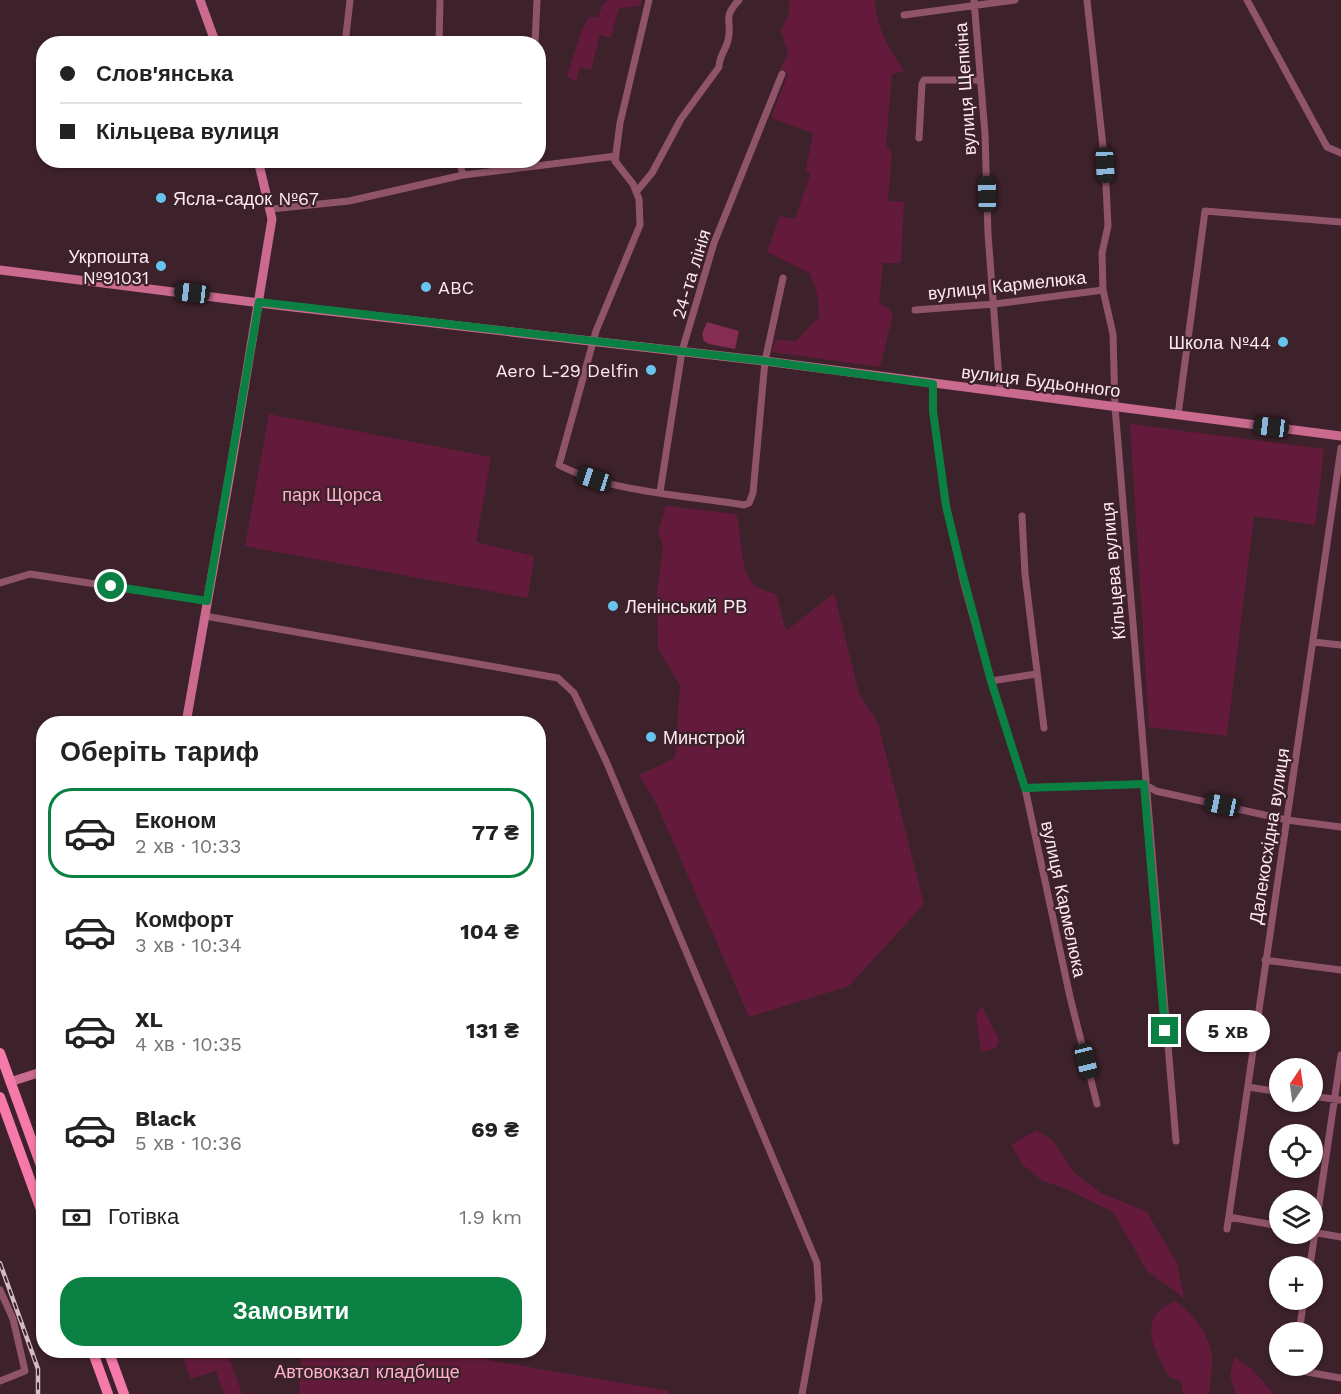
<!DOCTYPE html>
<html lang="uk">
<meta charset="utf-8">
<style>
body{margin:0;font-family:"Work Sans",sans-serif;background:#f6f6f6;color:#222;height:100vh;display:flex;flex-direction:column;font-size:22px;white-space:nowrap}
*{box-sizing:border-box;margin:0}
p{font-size:20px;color:#767676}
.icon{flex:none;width:33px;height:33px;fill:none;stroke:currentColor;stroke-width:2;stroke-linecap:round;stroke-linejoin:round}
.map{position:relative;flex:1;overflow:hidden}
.sheet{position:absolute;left:36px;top:716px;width:510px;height:642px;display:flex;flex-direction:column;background:#fff;border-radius:24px;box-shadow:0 2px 4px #0004}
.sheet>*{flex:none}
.guide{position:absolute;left:36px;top:36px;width:510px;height:132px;border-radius:24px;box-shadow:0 2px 4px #0004;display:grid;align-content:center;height:132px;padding:0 24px;background:#fff}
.needle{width:39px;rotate:13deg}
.controls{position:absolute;left:1269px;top:1058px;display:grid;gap:12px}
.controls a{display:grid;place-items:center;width:54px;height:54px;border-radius:50%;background:#fff;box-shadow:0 2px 4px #0004;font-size:30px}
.end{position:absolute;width:27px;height:27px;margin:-14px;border:8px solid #0b8043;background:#fff;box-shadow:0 0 0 3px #fff}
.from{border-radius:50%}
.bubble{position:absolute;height:42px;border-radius:21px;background:#fff;box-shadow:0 2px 4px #0004;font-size:20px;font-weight:700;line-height:42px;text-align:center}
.car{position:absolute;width:18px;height:36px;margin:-18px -9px;border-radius:8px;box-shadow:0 0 4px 2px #0007;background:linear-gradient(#222 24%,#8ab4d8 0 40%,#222 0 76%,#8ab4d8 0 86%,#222 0)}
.guide b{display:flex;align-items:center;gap:21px;height:57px;font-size:22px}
.guide b+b{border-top:2px solid #e0e0e0}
.guide i{width:15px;height:15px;background:#222}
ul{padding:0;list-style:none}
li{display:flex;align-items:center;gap:18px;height:90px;margin:0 12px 9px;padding:0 12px;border:3px solid transparent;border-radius:24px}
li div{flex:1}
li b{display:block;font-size:22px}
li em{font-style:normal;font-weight:700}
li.current{border-color:#0b8043}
li>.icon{width:54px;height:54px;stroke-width:1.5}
h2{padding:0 24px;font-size:27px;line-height:72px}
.pay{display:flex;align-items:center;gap:15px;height:66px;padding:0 24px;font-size:22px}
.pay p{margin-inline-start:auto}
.cta{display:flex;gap:12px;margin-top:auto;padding:12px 24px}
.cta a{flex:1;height:69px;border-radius:24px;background:#0b8043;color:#fff;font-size:24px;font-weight:700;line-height:69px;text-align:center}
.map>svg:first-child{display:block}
</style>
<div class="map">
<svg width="1341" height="1394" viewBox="0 0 1341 1394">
<rect width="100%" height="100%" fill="#3d212b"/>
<!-- green -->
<path fill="#641b3b" d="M608,0h34l-2,6 -21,2 -8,30 -11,-3 -9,35 -11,-3 -4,15 -9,-6 14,-44 8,-15h9l5,-13z
M789,0h86c1,28 14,48 29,71l-12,3 -6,70 6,10 -4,47 16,1 -3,61h-18l-4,40 9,5 5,7 -13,52 -108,-15 3,-12 21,1 23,-24 -1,-20 -8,-24 -43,-21 13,-36 15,3 15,-44 -4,-6 7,-36 -42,-15 17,-44 -8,-4 8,-17 -7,-22 8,-17z
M269,414l222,43 -15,85 58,14 -6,42 -283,-52z
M1130,424l194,25 -9,76 -61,-9 -27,220 -78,-9z
M666,506l70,8c7,20 2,60 21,73 5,4 13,5 19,7l10,37 48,-38 25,100 19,30 46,181 -75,82 -100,31 -91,-210 -19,-32 36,-17 5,-73 -22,-36 -1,-57 6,-46 -5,-14z
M982,1006l17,34 -3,8 -15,4 -5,-38z
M1037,1130l15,10 23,33 26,20 46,19 30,51 7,35 -37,-27 -34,-59 -42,-21 -28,-10 -20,-16 -12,-20z
M1175,1301c17,11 34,33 37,54 1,12 -2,27 -3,39h-26l-2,-13 -12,-4c-15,-29 -34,-59 6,-76z
M180,1350h47l15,44h-18l-8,-23 -25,8z
M302,1350h145l52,12 170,29v3h-370z
M1234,1357l18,12 22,25h-38l-6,-19z"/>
<!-- building -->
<path fill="#842c51" d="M707,322l32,9 -4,18 -26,-5 -5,-3 -2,-7z"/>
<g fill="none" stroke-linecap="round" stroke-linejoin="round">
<!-- street -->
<path stroke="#90546a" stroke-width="7" d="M649,0l-29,123 -5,38 18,23 6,15 1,26 -44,106 -37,134c53,28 127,30 185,40l5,-2 4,-10 12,-132 18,-83
M974,0l11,134 3,100 12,158
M1087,0l18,165 3,61 -6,27 1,37 10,44 2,73 61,734
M1247,0l80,147 14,6
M904,15l111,-15
M345,44l5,-44
M439,44l1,-44
M535,44l2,-44
M919,138l3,-54 2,-4h56
M344,160v2
M459,160l4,15
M636,192l16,-19 29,-54 38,-52c0,-11 7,-17 9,-27 5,-19 -7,-21 11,-40
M271,209l78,-8 114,-26 153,-19
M915,310l79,-6 109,-14
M933,384v27l13,94 18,79 27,97 34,107 45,209 27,107
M1178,415l27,-204 136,11
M660,492l22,-141 32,-108 68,-169
M1022,516l3,58 19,154
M0,583l30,-9 177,27
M205,616l353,62 16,15 32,68 211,502 2,36 -17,95
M1313,642l28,3
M991,681l45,-7
M1025,788l119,-4 12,7 131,29 54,7
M1265,960l76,10
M1248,1087l32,5
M1312,1096l29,4
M1229,1217l51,9
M1227,1229l114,-781
M1312,1232l29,5
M1310,1266l31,-211
M0,1290l13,29 12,52 -25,10
M1299,1332l5,-33
M1294,1365l13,7 34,6"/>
<!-- secondary -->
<path stroke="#c96a8e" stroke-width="9" d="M200,0l16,44
M0,270l284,36 481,55 576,75
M186,723l45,-255 41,-249 -14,-59
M10,1082l34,-11"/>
<!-- primary -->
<path stroke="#f579a9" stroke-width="10" d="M0,1053l44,121
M0,1097l44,121
M92,1350l16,44
M108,1350l16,44"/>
<defs>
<path id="rail" d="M0,1263l38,106v25"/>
</defs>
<!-- rail casing -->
<use href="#rail" stroke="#d1bcc3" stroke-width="4.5"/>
<!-- rail -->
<use href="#rail" stroke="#3d212b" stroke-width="2" stroke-dasharray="7" stroke-linecap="butt"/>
</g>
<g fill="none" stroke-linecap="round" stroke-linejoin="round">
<!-- route -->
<path stroke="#0b8043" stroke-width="8" d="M111,586l96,15 52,-299 506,59 168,23v27l13,95 14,58 31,117 34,107 119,-4 21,247"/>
</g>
<!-- markers -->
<g fill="#66c4ef" stroke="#3d212b" stroke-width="2">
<circle cx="161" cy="198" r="6"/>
<circle cx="161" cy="266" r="6"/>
<circle cx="426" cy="287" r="6"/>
<circle cx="1283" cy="342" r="6"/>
<circle cx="651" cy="370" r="6"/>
<circle cx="613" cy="606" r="6"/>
<circle cx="651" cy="737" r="6"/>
</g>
<g text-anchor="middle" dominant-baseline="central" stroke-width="4.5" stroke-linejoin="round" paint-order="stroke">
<!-- street labels -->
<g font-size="18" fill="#fdeaf0" stroke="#3d212b">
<text transform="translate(965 89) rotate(-94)">вулиця Щепкіна</text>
<text transform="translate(691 274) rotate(-73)">24-та лінія</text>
<text transform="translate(1007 285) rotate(-6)">вулиця Кармелюка</text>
<text transform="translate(1041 381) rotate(7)">вулиця Будьонного</text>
<text transform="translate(1113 571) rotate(-95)">Кільцева вулиця</text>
<text transform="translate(1269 836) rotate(-81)">Далекосхідна вулиця</text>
<text transform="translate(1064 899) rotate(78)">вулиця Кармелюка</text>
</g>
<!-- poi labels -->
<g font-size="18" fill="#fdeaf0" stroke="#3d212b" text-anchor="start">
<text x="173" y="198">Ясла-садок №67</text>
<text x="149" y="256" text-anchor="end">Укрпошта<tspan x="149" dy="21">№91031</tspan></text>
<text x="438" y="287">ABC</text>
<text x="1271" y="342" text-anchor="end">Школа №44</text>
<text x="639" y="370" text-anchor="end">Aero L-29 Delfin</text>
<text x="625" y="606">Ленінський РВ</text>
<text x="663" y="737">Минстрой</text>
</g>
<!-- park labels -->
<g font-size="18" fill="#ffb2cc" stroke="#3d212b">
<text x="332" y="494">парк Щорса</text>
<text x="367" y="1371">Автовокзал кладбище</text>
</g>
</g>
</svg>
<div class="controls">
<a><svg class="needle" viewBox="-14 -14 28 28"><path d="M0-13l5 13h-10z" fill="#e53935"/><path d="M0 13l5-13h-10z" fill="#767676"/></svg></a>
<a><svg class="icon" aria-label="locate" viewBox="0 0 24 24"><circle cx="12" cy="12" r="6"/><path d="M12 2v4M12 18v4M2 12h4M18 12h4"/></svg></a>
<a><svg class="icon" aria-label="layers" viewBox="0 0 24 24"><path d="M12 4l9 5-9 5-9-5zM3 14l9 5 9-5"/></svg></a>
<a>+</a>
<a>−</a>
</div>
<i class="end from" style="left:111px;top:586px"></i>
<i class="end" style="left:1165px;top:1031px"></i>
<div class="bubble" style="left:1186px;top:1010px;width:84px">5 хв</div>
<i class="car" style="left:1105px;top:165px;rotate:177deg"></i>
<i class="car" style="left:987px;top:194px;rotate:359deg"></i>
<i class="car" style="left:192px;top:293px;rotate:277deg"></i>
<i class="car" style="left:1271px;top:427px;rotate:277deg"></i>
<i class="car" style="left:594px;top:479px;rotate:288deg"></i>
<i class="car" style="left:1222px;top:805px;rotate:282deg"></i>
<i class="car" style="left:1086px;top:1061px;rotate:166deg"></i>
<div class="guide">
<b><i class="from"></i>Слов'янська</b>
<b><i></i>Кільцева вулиця</b>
</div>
<section class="sheet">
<h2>Оберіть тариф</h2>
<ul>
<li class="current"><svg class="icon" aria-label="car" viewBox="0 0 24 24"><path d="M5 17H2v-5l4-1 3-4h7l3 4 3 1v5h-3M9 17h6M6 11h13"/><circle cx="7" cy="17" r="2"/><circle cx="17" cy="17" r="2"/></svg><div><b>Економ</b><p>2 хв · 10:33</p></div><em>77 ₴</em></li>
<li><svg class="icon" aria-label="car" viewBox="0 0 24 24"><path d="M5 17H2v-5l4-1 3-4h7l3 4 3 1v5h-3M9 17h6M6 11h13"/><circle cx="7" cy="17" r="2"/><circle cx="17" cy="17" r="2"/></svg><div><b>Комфорт</b><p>3 хв · 10:34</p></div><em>104 ₴</em></li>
<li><svg class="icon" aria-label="car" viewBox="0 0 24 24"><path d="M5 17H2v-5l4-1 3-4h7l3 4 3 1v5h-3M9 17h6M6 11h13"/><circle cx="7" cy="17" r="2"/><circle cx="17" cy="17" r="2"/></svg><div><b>XL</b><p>4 хв · 10:35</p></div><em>131 ₴</em></li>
<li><svg class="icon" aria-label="car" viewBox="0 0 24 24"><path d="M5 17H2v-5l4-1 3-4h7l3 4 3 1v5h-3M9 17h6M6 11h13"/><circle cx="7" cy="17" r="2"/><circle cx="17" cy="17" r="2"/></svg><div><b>Black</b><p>5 хв · 10:36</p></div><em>69 ₴</em></li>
</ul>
<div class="pay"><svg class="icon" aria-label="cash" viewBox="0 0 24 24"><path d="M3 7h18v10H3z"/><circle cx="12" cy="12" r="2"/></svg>Готівка<p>1.9 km</p></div>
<div class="cta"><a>Замовити</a></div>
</section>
</div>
